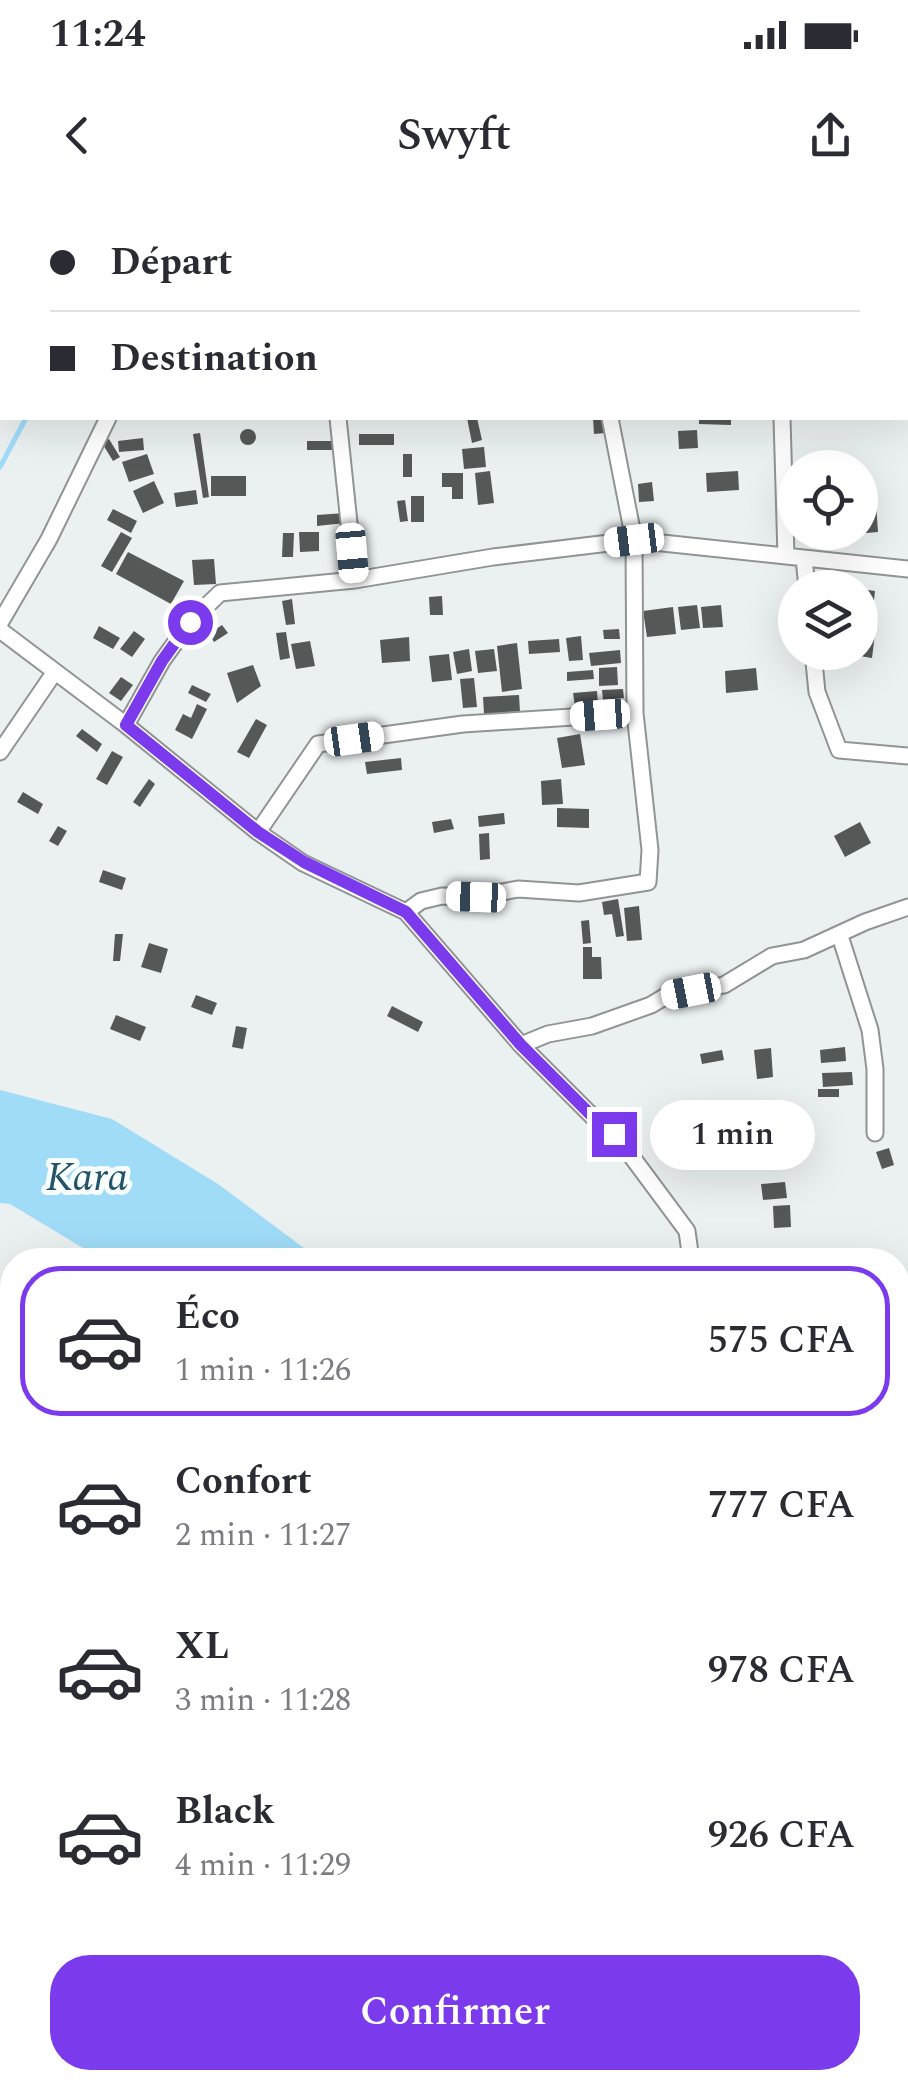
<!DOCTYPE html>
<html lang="fr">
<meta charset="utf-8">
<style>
body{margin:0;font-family:Spectral,serif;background:#f2f2f3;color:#2b2b33;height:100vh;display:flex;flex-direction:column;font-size:38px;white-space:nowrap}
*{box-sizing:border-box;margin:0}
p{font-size:32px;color:#7c7c81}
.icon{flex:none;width:55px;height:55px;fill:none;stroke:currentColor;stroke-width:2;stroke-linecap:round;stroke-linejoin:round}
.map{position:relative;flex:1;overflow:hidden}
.side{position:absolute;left:0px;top:1048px;width:910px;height:842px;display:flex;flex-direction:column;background:#fff;border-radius:40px 40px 0 0;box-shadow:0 10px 40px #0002}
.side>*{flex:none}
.banner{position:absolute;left:0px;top:0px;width:910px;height:220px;box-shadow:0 10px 40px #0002;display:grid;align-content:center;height:220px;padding:0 50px;background:#fff}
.fabs{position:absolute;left:778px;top:250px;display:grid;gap:20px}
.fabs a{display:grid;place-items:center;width:100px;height:100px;border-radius:50%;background:#fff;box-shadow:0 10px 40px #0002;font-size:50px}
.end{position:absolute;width:45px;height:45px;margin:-22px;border:12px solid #7c3aed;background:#fff;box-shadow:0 0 0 5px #fff}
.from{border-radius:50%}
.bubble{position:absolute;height:70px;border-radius:35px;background:#fff;box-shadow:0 10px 40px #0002;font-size:32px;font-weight:600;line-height:70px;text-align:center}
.car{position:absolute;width:30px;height:60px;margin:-30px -15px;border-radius:12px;box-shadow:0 0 8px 2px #0007;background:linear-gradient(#fff 24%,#345 0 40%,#fff 0 76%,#345 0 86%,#fff 0)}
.banner b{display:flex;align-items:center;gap:35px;height:95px;font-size:38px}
.banner b+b{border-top:2px solid #e1e1e2}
.banner i{width:25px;height:25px;background:#2b2b33}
ul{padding:18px 0 0;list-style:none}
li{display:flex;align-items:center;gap:30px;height:150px;margin:0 20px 15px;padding:0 30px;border:5px solid transparent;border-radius:40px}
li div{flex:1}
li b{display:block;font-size:38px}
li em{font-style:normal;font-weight:600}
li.selected{border-color:#7c3aed}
li>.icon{width:90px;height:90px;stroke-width:1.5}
.cta{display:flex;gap:20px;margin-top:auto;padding:20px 50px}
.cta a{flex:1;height:115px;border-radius:40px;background:#7c3aed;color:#fff;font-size:40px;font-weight:600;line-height:115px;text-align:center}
.status{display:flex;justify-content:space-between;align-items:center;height:70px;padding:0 50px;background:#fff;direction:ltr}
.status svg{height:28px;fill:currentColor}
header{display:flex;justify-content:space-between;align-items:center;height:130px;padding:0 50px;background:#fff;font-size:45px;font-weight:600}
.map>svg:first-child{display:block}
</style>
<div class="status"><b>11:24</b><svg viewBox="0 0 49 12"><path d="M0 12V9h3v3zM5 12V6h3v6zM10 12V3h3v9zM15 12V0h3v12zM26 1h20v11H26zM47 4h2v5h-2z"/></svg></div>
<header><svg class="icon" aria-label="back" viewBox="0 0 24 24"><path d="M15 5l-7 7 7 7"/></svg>Swyft<svg class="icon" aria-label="share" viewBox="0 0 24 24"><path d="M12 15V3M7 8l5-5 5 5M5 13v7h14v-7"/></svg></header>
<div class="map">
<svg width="908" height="1888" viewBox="0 0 908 1888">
<rect width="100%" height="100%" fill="#ebf0f0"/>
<!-- green -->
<path fill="#adf5c8" d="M182,1878h234l5,10h-236z"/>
<!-- water -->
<path fill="#a0dcf8" d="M0,890l112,29 106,65 102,76h-217l-93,-56 -10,-1z
M425,1878h142l3,10h-141z"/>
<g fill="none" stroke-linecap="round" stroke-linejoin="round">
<!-- stream -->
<path stroke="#a0dcf8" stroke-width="5" d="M242,2v-2
M0,267l26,-49
M0,1882l12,-8"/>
</g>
<!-- building -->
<path fill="#545857" d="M467,218h10l5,22 -10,3z
M593,218h10l2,15 -11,1z
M699,218h32v7l-32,-1z
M240 237a8 8 0 1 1 16 0a8 8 0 1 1-16 0Z
M697,230l1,18 -19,1 -1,-18z
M200,233l9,64 -6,1 -10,-64z
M359,234h35v11h-35z
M143,238l1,12 -25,2 -1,-11z
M109,239l11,18 -7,4 -11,-18z
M307,241h28v9h-28z
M484,247l2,20 -22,2 -2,-20z
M147,254l7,20 -25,8 -7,-20z
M403,254h9v23h-9z
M490,271l4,32 -16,2 -3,-32z
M738,271l1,19 -32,2 -1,-19z
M442,273h21v26h-11v-12h-10z
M211,276h35v20h-35z
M154,281l10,22 -21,10 -10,-22z
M652,282l2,19 -15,1 -1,-18z
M196,290l2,14 -22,3 -2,-14z
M411,296h13v26h-13z
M405,300l3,21 -8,1 -3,-21z
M876,303l2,29 -12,1 -2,-29z
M113,309l24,12 -6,12 -24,-13z
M345,313v10l-28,3v-11z
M121,332l11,6 -20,34 -11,-6z
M299,332h20v19l-19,1z
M283,333h11l-1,24h-11z
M128,352l56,29 -13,23 -55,-30z
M214,359l2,25 -22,1 -2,-25z
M860,389l15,2 -2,19 -13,-2z
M442,396l1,19h-13l-1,-18z
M292,399l3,25 -9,1 -4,-24z
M697,405l3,23 -19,2 -3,-23z
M721,405l2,22 -20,1 -2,-21z
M673,407l3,27 -29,3 -4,-26z
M860,414l18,2 -1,12 -17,-2z
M222,425l6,8 -14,9 -5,-8z
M99,426l21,12 -7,11 -20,-11z
M619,429l1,10h-16l-1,-9z
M134,431l11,8 -13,18 -12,-8z
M286,432l4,26 -10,2 -4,-27z
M863,432l12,2 -3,24 -12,-2z
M581,436l2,24 -14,1 -3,-23z
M409,437l1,24 -28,2 -2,-23z
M559,439l1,13 -31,2 -1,-13z
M310,441l5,25 -19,3 -5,-25z
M517,443l5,46 -20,3 -5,-46z
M469,449l3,22 -15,3 -4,-22z
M494,449l3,22 -19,2 -3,-22z
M620,450l1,13 -30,3 -2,-13z
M449,454l3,26 -20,2 -3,-26z
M253,465l8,21 -24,17 -10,-30z
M617,467l1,18 -19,1v-18z
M756,468l2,22 -32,3 -1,-22z
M593,470l1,9 -27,2v-9z
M121,477l12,8 -12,16 -12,-8z
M474,478l3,29 -14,1 -3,-29z
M192,485l19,9 -5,8 -18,-9z
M623,489l1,9 -21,2 -1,-10z
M597,491l1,13 -23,2 -2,-13z
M519,495l1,17 -36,2 -1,-17z
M197,504l10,5 -15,30 -17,-9 8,-16 8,4z
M256,519l11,6 -18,33 -12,-6z
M82,529l20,15 -5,8 -21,-16z
M580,534l5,31 -23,3 -5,-30z
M112,551l11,6 -16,28 -11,-6z
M401,558l1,12 -35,4 -2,-12z
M149,579l6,5 -15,23 -7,-5z
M561,579l2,25 -21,1 -1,-24z
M23,592l20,12 -5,10 -21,-12z
M557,608l32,1v19l-32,-1z
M504,613l1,11 -26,3 -1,-11z
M451,619l3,10 -20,4 -2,-11z
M860,622l11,21 -26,14 -11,-21z
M58,626l9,5 -9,15 -9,-5z
M489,633l1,26 -10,1 -1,-26z
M103,670l23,8 -4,12 -23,-8z
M618,699l6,37 -8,1 -4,-23 -8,1 -2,-13z
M639,706l3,34 -15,1 -3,-33z
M589,720l2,23 -8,1 -2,-23z
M115,734h8l-3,27h-7z
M149,743l19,6 -7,24 -20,-6z
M583,747h9v10h9l1,22h-19z
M196,795l21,8 -5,12 -21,-8z
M392,806l31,16 -5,10 -31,-16z
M116,815l30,12 -6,14 -30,-12z
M236,826l11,2 -4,21 -11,-2z
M845,847l1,14 -25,2 -1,-13z
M771,848l2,29 -16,2 -3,-29z
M722,850l2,10 -22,4 -2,-10z
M852,872l1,13 -30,2 -1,-14z
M818,889h21v8h-21z
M889,948l5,17 -12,4 -6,-17z
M785,982l2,16 -24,2 -2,-16z
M790,1005l1,22 -17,1 -1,-22z
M0,1449l12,1v21l-12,-1z
M6,1474h6v39l-8,-1z"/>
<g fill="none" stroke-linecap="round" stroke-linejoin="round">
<defs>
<path id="minor" d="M770,0v2
M493,2l13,-2
M581,2v-2
M0,28l2,3
M338,218l17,162
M782,218l4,138
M804,358l3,30
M0,423l49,-84 59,-121
M0,430l126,95 132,107 45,31 103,49 115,133 73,73 21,16 72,97 4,29
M813,452l4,40 22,58 69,6
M126,525l36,-64 28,-39 30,-29 135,-13 138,-23 141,-17 274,29
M0,552l54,-79
M258,632l60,-88 145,-20 172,-11
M406,712l15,-11 21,-5 34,1 42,-8 61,4 69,-11 2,-32 -15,-137 -1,-173 -24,-122
M840,736l30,94 5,39v64
M521,845l27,-11 44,-8 59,-21 15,-9 58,-11 48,-29 32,-6 61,-28 43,-15
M0,1404l12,1
M0,1535l12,4
M898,1586h10"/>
</defs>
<!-- minor casing -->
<use href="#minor" stroke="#909494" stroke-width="19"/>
<!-- minor -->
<use href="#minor" stroke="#fff" stroke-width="15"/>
</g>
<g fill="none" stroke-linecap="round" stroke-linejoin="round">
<!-- route -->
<path stroke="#7c3aed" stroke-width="12" d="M190,422l-28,39 -36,64 132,107 46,30 102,50 115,133 73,73 20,16"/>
</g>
<g text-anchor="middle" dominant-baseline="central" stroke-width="10" stroke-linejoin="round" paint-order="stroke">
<!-- water labels -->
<g font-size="42" font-style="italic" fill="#255468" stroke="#f8fefd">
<text x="87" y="977">Kara</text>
</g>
</g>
</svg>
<div class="fabs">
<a><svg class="icon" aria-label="locate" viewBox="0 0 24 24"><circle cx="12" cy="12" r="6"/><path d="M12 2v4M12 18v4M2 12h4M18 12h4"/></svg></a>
<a><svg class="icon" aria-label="layers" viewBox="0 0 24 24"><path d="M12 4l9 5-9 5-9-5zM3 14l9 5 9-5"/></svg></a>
</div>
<i class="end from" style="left:190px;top:422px"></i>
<i class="end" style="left:614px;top:934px"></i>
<div class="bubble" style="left:650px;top:900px;width:165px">1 min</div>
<i class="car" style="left:634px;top:340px;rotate:263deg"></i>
<i class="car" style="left:352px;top:353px;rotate:175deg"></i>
<i class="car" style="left:600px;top:515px;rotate:266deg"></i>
<i class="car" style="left:354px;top:539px;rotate:82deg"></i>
<i class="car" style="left:476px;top:697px;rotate:272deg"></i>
<i class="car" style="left:691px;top:791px;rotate:259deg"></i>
<div class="banner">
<b><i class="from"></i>Départ</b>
<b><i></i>Destination</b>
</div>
<section class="side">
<ul>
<li class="selected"><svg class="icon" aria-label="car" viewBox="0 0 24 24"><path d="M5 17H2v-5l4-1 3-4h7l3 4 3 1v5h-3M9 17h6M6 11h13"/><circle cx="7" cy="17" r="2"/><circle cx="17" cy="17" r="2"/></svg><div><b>Éco</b><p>1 min · 11:26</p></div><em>575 CFA</em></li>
<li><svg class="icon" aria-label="car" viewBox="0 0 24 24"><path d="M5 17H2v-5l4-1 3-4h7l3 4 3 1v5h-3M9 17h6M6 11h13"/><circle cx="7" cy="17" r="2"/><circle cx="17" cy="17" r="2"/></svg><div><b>Confort</b><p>2 min · 11:27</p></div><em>777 CFA</em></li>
<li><svg class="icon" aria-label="car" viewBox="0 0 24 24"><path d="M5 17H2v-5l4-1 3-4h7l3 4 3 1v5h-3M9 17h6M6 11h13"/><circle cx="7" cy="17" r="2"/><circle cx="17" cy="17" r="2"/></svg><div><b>XL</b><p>3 min · 11:28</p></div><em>978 CFA</em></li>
<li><svg class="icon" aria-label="car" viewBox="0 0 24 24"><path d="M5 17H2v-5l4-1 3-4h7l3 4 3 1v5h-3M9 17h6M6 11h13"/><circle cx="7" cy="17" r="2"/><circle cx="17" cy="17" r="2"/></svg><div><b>Black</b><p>4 min · 11:29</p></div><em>926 CFA</em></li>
</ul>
<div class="cta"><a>Confirmer</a></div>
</section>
</div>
